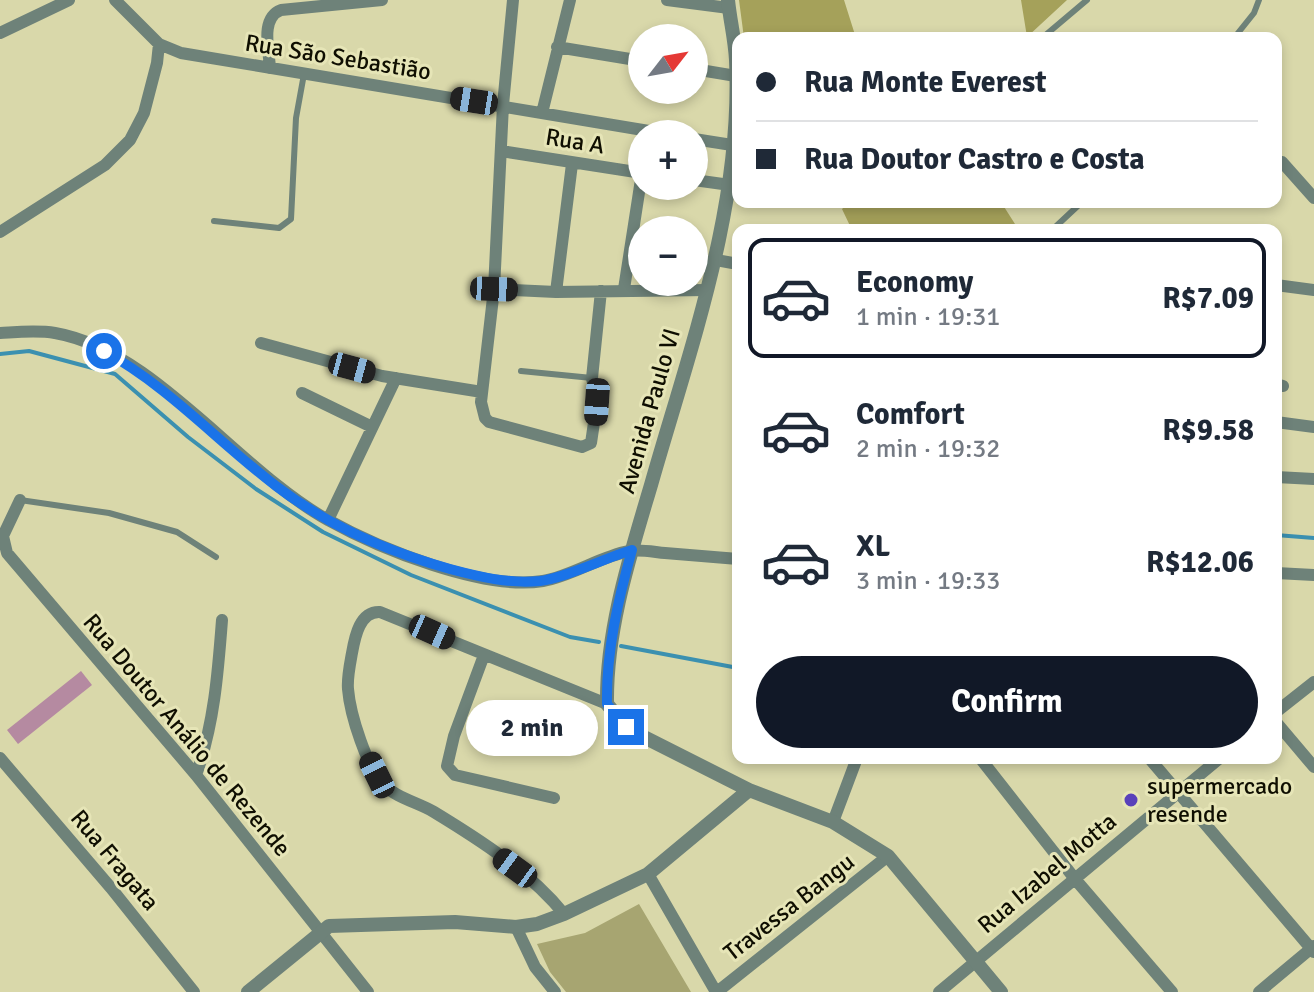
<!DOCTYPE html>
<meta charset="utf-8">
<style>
body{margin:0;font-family:Signika,sans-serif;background:#f6f6f7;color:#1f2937;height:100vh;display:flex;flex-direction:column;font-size:30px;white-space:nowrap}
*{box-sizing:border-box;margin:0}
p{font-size:26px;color:#747a83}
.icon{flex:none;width:44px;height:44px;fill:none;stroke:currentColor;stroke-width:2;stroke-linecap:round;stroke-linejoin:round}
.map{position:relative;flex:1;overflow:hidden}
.sheet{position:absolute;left:732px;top:224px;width:550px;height:540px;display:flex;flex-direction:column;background:#fff;border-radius:16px;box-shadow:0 4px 12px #0003}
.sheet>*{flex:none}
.top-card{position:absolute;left:732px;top:32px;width:550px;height:176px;border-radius:16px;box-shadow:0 4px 12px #0003;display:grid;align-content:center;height:176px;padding:0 24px;background:#fff}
.needle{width:52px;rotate:59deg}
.controls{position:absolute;left:628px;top:24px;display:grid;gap:16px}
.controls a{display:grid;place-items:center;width:80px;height:80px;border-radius:50%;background:#fff;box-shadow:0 4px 12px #0003;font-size:40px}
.end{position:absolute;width:36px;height:36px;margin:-18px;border:10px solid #1a73e8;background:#fff;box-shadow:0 0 0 4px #fff}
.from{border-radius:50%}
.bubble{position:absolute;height:56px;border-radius:28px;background:#fff;box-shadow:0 4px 12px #0003;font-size:26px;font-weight:700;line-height:56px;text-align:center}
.car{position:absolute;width:24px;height:48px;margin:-24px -12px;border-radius:10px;box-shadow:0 0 6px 2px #0007;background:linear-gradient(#222 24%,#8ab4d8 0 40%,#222 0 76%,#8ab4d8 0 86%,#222 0)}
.top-card b{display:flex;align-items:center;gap:28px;height:76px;font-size:30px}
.top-card b+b{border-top:2px solid #e0e1e3}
.top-card i{width:20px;height:20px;background:#1f2937}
ul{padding:14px 0 0;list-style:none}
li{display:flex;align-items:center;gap:24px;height:120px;margin:0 16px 12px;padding:0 8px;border:4px solid transparent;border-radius:16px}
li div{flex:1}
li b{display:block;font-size:30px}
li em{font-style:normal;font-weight:700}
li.current{border-color:#111827}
li>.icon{width:72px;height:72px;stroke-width:1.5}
.button{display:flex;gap:16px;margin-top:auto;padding:16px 24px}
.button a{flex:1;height:92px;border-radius:48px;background:#111827;color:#fff;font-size:32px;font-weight:700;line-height:92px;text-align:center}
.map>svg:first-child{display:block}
</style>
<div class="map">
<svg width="1314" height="992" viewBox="0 0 1314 992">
<rect width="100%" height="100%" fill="#d9d8aa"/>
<!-- green -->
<path fill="#a7a571" d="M639,904l52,88h-125l-16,-20 -13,-28 48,-11z"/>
<!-- forest -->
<path fill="#a5a15a" d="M739,0h105l12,38h-112z
M1021,0h46l-40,37z
M850,202h151l14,22 -4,6h-159l-10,-21z"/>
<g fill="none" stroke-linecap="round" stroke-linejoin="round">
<!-- stream -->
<path stroke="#3b90b0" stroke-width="4" d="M0,354l29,-3 86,23 73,63 68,52 67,43 88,43 159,62 29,5
M1276,535l38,3
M621,646l117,22"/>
</g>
<!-- building -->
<path fill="#b58aa1" d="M81,671l11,14 -74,59 -11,-14z"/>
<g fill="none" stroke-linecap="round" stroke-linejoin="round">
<!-- service -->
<path stroke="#6e8279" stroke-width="6" d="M1042,38l45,-38
M1234,38l20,-25 5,-13
M214,221l65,7 12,-9 5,-101 8,-44
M1052,230l30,-28
M521,371l71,7
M20,500l89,13 68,19 39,25"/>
<!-- minor -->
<path stroke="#6e8279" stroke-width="12" d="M115,0l44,44 22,9 486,81
M513,0l-10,105 -9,184 -13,113 4,16 4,4 93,25 9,-4 6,-41 -5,-24 9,-87
M667,0l62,8
M0,33l69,-33
M557,47l85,14
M270,68c-1,-18 -10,-50 11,-58l101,-10
M694,69l42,7
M542,113l28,-113
M694,139l38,6
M501,151l141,22 -18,116
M1282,162l32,36
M694,180l36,5
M0,232l105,-67 25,-25 14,-27 13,-50 2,-19
M716,260l22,4
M1276,285l38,5
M494,289l62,3 151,-2
M556,292l16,-128
M0,333c18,-1 37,-3 55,0 99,17 184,138 273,187 52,29 156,71 215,61 29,-5 56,-24 86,-30 11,-2 25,1 36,2 24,2 49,4 73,6
M261,343l121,33 100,16
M1276,384l7,2
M302,393l70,34
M1276,422l38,5
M1276,477l38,2
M20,500l-17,36 4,17 189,222 172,217
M328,520l68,-142
M1276,573l38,2
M484,655l-30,81 -7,30 8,9 99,23
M1276,712l38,-30
M1276,722l38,45
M0,758l111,130 83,104
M980,758l95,121 97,113
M1149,758l165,194
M196,775c18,-50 22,-102 26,-155
M833,822l24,-64
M648,874l68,118
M564,914c-34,-42 -84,-74 -130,-102 -15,-9 -37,-14 -49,-26 -18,-17 -35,-72 -37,-97 -1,-11 2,-25 4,-36 3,-17 8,-42 28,-41l227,92
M516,927l19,40 20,25
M717,992l171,-136
M939,992l281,-234
M1259,992l55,-46"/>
<!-- tertiary -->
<path stroke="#6e8279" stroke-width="14" d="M728,0c2,20 7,40 8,60 7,145 -46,288 -85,425 -21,71 -45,144 -44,219l19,23 16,9 107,54 84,32 55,34 113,136
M248,992l81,-66 126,-4 61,5 21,-3 27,-10 84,-40 101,-84"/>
</g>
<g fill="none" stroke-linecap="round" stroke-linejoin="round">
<!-- route -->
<path stroke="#1a73e8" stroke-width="10" d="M104,351c65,36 113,90 172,135 51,39 113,66 174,83 30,8 59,15 90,12 25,-3 65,-23 92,-31 -14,50 -26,102 -25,154l19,23"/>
</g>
<!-- markers -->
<circle fill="#5941ba" stroke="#e6e5b7" stroke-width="3" cx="1131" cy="800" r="8"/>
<g text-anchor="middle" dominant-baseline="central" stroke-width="6" stroke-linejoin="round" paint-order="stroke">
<!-- street labels -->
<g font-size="24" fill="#0f0e01" stroke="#e6e5b7">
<text transform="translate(338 57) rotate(9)">Rua São Sebastião</text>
<text transform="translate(575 141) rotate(9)">Rua A</text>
<text transform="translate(649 411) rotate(-74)">Avenida Paulo VI</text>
<text transform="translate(187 735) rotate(50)">Rua Doutor Análio de Rezende</text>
<text transform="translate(115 860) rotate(50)">Rua Fragata</text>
<text transform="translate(1047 873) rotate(-40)">Rua Izabel Motta</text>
<text transform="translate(789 907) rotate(-38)">Travessa Bangu</text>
</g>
<!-- poi labels -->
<g font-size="24" fill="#0f0e01" stroke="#e6e5b7" text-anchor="start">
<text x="1147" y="786">supermercado<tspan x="1147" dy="28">resende</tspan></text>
</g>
</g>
</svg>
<div class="controls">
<a><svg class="needle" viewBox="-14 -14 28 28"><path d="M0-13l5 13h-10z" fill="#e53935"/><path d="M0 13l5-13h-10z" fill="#747a83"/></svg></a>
<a>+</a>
<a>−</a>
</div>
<i class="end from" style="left:104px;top:351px"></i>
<i class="end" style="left:626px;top:727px"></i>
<div class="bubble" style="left:466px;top:700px;width:132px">2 min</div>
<i class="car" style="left:474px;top:101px;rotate:279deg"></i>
<i class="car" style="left:494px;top:289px;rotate:92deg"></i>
<i class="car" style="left:352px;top:368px;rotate:105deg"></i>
<i class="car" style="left:597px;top:402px;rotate:184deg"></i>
<i class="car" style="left:432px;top:632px;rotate:114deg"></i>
<i class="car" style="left:377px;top:775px;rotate:334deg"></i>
<i class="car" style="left:515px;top:868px;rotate:306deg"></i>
<div class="top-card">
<b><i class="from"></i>Rua Monte Everest</b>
<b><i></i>Rua Doutor Castro e Costa</b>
</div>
<section class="sheet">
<ul>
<li class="current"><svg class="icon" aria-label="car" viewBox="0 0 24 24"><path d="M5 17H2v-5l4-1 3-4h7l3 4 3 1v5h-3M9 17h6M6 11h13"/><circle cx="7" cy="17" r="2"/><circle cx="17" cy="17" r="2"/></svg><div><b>Economy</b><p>1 min · 19:31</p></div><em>R$7.09</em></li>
<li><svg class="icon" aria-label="car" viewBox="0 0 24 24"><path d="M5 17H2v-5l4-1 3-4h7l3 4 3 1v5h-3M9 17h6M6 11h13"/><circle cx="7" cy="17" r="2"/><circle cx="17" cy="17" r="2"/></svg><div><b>Comfort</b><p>2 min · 19:32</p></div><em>R$9.58</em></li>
<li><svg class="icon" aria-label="car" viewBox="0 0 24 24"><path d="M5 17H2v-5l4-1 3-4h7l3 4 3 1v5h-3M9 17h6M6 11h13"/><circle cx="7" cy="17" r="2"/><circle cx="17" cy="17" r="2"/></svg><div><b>XL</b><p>3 min · 19:33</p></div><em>R$12.06</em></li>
</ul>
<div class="button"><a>Confirm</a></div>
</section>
</div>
